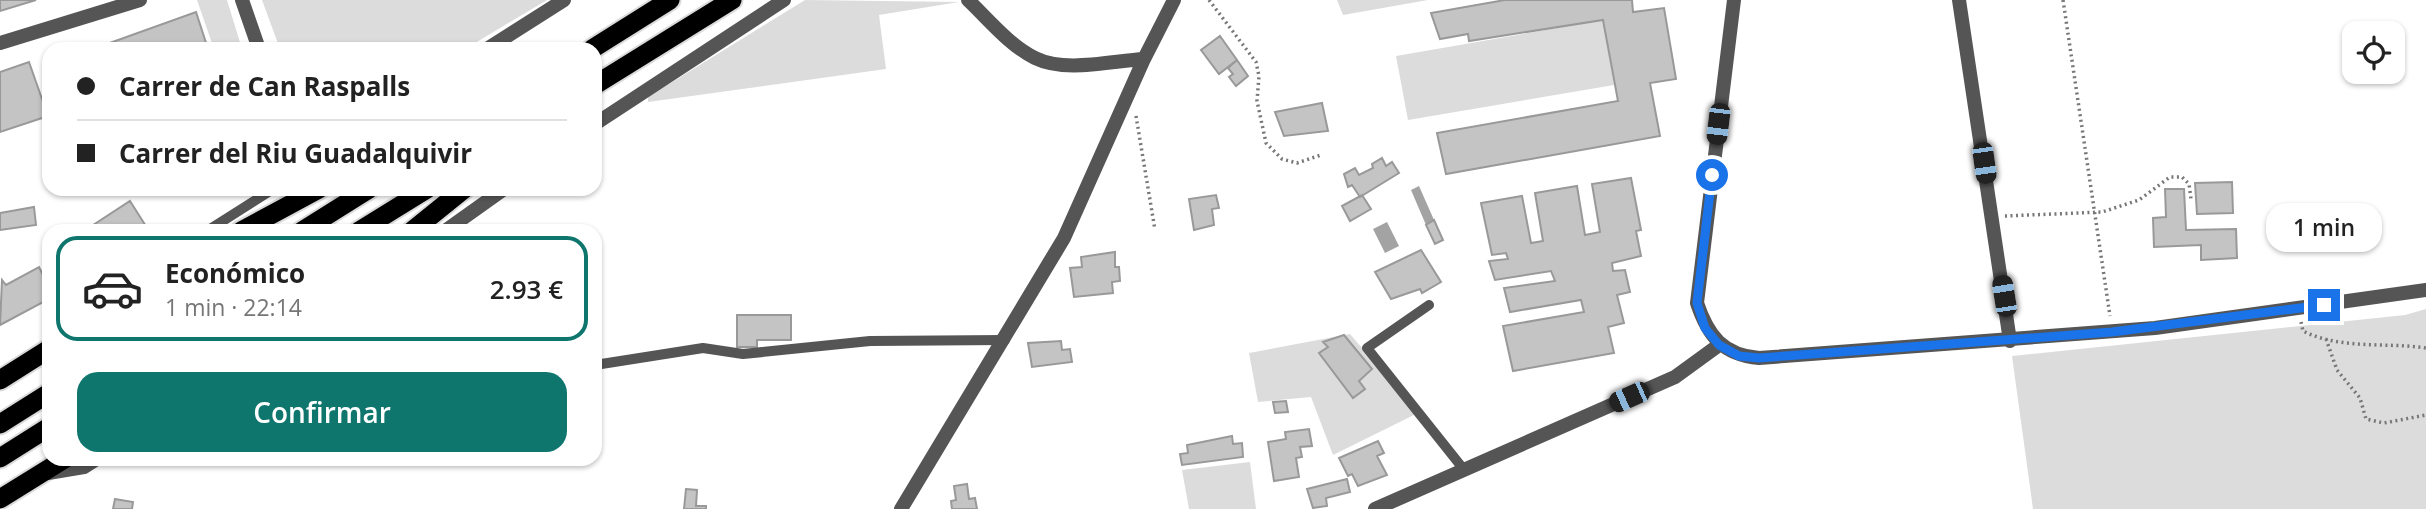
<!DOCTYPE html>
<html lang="es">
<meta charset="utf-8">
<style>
body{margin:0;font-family:"Open Sans",sans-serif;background:#f6f6f6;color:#222;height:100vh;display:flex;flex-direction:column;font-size:26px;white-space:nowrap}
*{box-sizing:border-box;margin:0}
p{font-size:23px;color:#767676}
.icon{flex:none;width:38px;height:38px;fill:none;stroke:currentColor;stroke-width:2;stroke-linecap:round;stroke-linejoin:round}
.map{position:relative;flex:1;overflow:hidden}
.details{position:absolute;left:42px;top:224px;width:560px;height:242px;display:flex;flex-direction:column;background:#fff;border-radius:21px;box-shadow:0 2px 5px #0004}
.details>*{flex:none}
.banner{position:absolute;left:42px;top:42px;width:560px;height:154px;border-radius:21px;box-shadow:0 2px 5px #0004;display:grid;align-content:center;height:154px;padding:0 35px;background:#fff}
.buttons{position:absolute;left:2342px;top:21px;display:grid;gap:14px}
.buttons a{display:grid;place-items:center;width:63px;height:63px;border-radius:14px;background:#fff;box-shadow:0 2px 5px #0004;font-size:35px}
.end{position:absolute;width:32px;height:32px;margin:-16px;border:9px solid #1a73e8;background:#fff;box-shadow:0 0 0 4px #fff}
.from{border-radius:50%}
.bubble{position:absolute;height:49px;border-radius:21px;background:#fff;box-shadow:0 2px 5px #0004;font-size:23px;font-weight:600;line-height:49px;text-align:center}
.car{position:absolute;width:21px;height:42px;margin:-21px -10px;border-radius:9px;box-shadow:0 0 5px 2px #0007;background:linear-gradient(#222 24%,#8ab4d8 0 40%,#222 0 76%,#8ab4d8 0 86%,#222 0)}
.banner b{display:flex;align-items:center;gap:24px;height:66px;font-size:26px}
.banner b+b{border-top:2px solid #e0e0e0}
.banner i{width:18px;height:18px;background:#222}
ul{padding:12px 0 0;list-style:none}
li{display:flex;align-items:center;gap:21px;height:105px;margin:0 14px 10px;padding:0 21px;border:4px solid #e0e0e0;border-radius:21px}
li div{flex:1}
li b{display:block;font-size:26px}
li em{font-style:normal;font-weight:600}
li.active{border-color:#0f766e}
li>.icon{width:63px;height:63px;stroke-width:1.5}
.primary-button{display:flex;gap:14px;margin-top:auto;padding:14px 35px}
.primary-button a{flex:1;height:80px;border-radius:21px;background:#0f766e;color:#fff;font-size:28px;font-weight:600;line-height:80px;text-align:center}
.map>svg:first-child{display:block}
</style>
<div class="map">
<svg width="2426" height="509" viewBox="0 0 2426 509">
<rect width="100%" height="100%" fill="#fff"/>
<!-- green -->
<path fill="#dcdcdc" d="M197,0h30l15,49h-28z
M262,0h285l-82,49h-185z
M805,0l154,2 -80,13 7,54 -238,33v-5z
M1337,0h91l-85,15z
M1603,20l11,65 -206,35 -12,-64z
M2426,309v200h-393l-21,-153 393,-41z
M1350,334l68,79 -85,42 -22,-58 -53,5 -9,-49z
M1250,462l6,47h-67l-7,-39z"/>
<!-- water -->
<path fill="#a3a3a3" d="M1419,186l15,34 -8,5 -15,-35z
M1387,222l12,24 -14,7 -12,-24z"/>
<!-- building -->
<path fill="#c4c4c4" stroke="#999" stroke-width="2" d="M0,0h36l-36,11z
M1505,0h127l1,12 31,-4 12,71 -26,4 10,53 -214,38 -9,-41 181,-32 -15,-81 -134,21 -1,-7 -28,5 -9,-26z
M196,12l12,37h-115z
M1220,36l17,24 -18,14 -18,-24z
M1237,60l11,16 -12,10 -7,-9 4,-3 -5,-6z
M29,62l19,54 -48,16v-60z
M1322,103l6,28 -44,5 -9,-24z
M1382,158l4,8 6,-4 7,11 -39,24 -8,-12 -4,2 -4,-13 11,-6 4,7 14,-7 -1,-4z
M1631,178l10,52 -5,1 5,25 -29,7 1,8 12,-1 5,22 -13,3 7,28 -16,4 6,26 -101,18 -10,-45 81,-14 -3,-12 -71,12 -6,-24 51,-7 -4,-10 -56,9 -6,-19 19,-2 -2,-6 -14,2 -11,-52 41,-7 9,47 12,-2 -8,-48 42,-7 8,49 15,-3 -8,-48z
M2232,182l1,31 -36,1 -2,-31z
M2165,189h19l2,41 50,-1 1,29 -36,2v-15l-47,2 -1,-29 13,-1z
M1216,195l3,13 -7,1 2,16 -20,5 -5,-31z
M1362,195l9,14 -21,12 -8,-15z
M130,201l19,30h-65z
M34,207l2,18 -36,5v-17z
M1434,220l9,20 -8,4 -9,-19z
M1421,250l20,32 -19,11 -2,-4 -29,10 -16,-27z
M1115,252v15h4l1,14 -8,1 1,11 -39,4 -4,-29 12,-1 -1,-10z
M39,267l10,20v12l-49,26 2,-45 4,5z
M737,315h54v25h-34v7h-20z
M1344,335l28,34 -13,12 6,8 -12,9 -34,-45 9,-6 -5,-5z
M1061,341l1,9 8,-1 2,13 -40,5 -4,-24z
M1286,401l2,11 -13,1 -2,-11z
M1309,429l3,17 -12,1 2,10 -6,1 3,19 -25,4 -6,-39 18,-3 -1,-7z
M1232,436l1,8 9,-1 1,14 -61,8 -2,-11 8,-1 -1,-8z
M1378,441l6,12 -7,3 10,19 -29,11 -6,-12 -4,2 -9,-18z
M1347,479l3,13 -24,6 1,8 -14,2 -6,-19z
M967,484l2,15 6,-1 2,11h-25l-1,-8 5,-1 -2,-14z
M686,489l11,1 -1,16h10v3h-22z
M115,499l18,3 -1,7h-19z"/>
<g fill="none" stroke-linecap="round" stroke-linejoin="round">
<defs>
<path id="trunk" d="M592,49l78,-49
M595,85l137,-85
M241,231l78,-42
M302,231l67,-42
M359,231l68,-42
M412,231l52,-42
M0,380l49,-31
M0,424l49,-31
M0,458l49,-31
M0,499l66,-41"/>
</defs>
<!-- trunk casing -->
<use href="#trunk" stroke="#dbdbdb" stroke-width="23"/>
<!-- path -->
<path stroke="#777" stroke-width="3.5" stroke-dasharray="2 3.5" stroke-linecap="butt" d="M1209,0l47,62 3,14 -2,25 9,42 16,16 15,4 24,-8
M2063,0l47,316
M1136,116l19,114
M2005,216l97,-4 37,-12 31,-23h12l7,7 2,15
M2301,322l2,9c38,19 83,11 123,17
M2326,339l11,31 23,28 6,21 18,4 42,-8"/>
<!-- service -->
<path stroke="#555" stroke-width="10" d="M207,231l66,-42
M1429,305l-62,43 98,123
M595,365l108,-17 40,6 127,-13 135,-1"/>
<!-- minor -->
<path stroke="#555" stroke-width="14" d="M242,0l17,49
M968,0c21,20 41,45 67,58 30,15 76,3 109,1
M1734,0l-37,303c11,33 26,52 62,55l396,-30 271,-38
M1959,0l51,341
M0,43l140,-43
M487,49l77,-49
M595,124l189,-124
M445,231l59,-42
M48,473l36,-6 14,-9
M901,509l163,-271 80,-179 30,-59
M1375,509l300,-132 44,-32"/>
<!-- trunk -->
<use href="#trunk" stroke="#000" stroke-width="19"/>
</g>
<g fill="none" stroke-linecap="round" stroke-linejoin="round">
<!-- route -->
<path stroke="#1a73e8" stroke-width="9" d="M1712,175l-15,128 8,25 14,17 20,11 20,2 353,-26 212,-27"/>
</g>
</svg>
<div class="buttons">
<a><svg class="icon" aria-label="locate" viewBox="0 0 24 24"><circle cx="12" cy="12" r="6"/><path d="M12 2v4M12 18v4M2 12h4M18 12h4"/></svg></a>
</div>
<i class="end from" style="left:1712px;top:175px"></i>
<i class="end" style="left:2324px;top:305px"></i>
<div class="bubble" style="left:2266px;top:203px;width:116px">1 min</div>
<i class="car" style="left:1718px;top:124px;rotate:187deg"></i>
<i class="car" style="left:1984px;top:163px;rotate:172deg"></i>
<i class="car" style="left:2004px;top:296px;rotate:351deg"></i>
<i class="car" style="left:1629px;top:397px;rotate:246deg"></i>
<div class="banner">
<b><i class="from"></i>Carrer de Can Raspalls</b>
<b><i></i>Carrer del Riu Guadalquivir</b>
</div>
<section class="details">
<ul>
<li class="active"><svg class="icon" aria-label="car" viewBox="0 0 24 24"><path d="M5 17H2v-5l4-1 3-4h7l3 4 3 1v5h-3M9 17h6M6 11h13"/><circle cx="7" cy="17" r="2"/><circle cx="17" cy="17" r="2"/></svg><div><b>Económico</b><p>1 min · 22:14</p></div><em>2.93 €</em></li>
</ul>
<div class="primary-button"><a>Confirmar</a></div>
</section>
</div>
